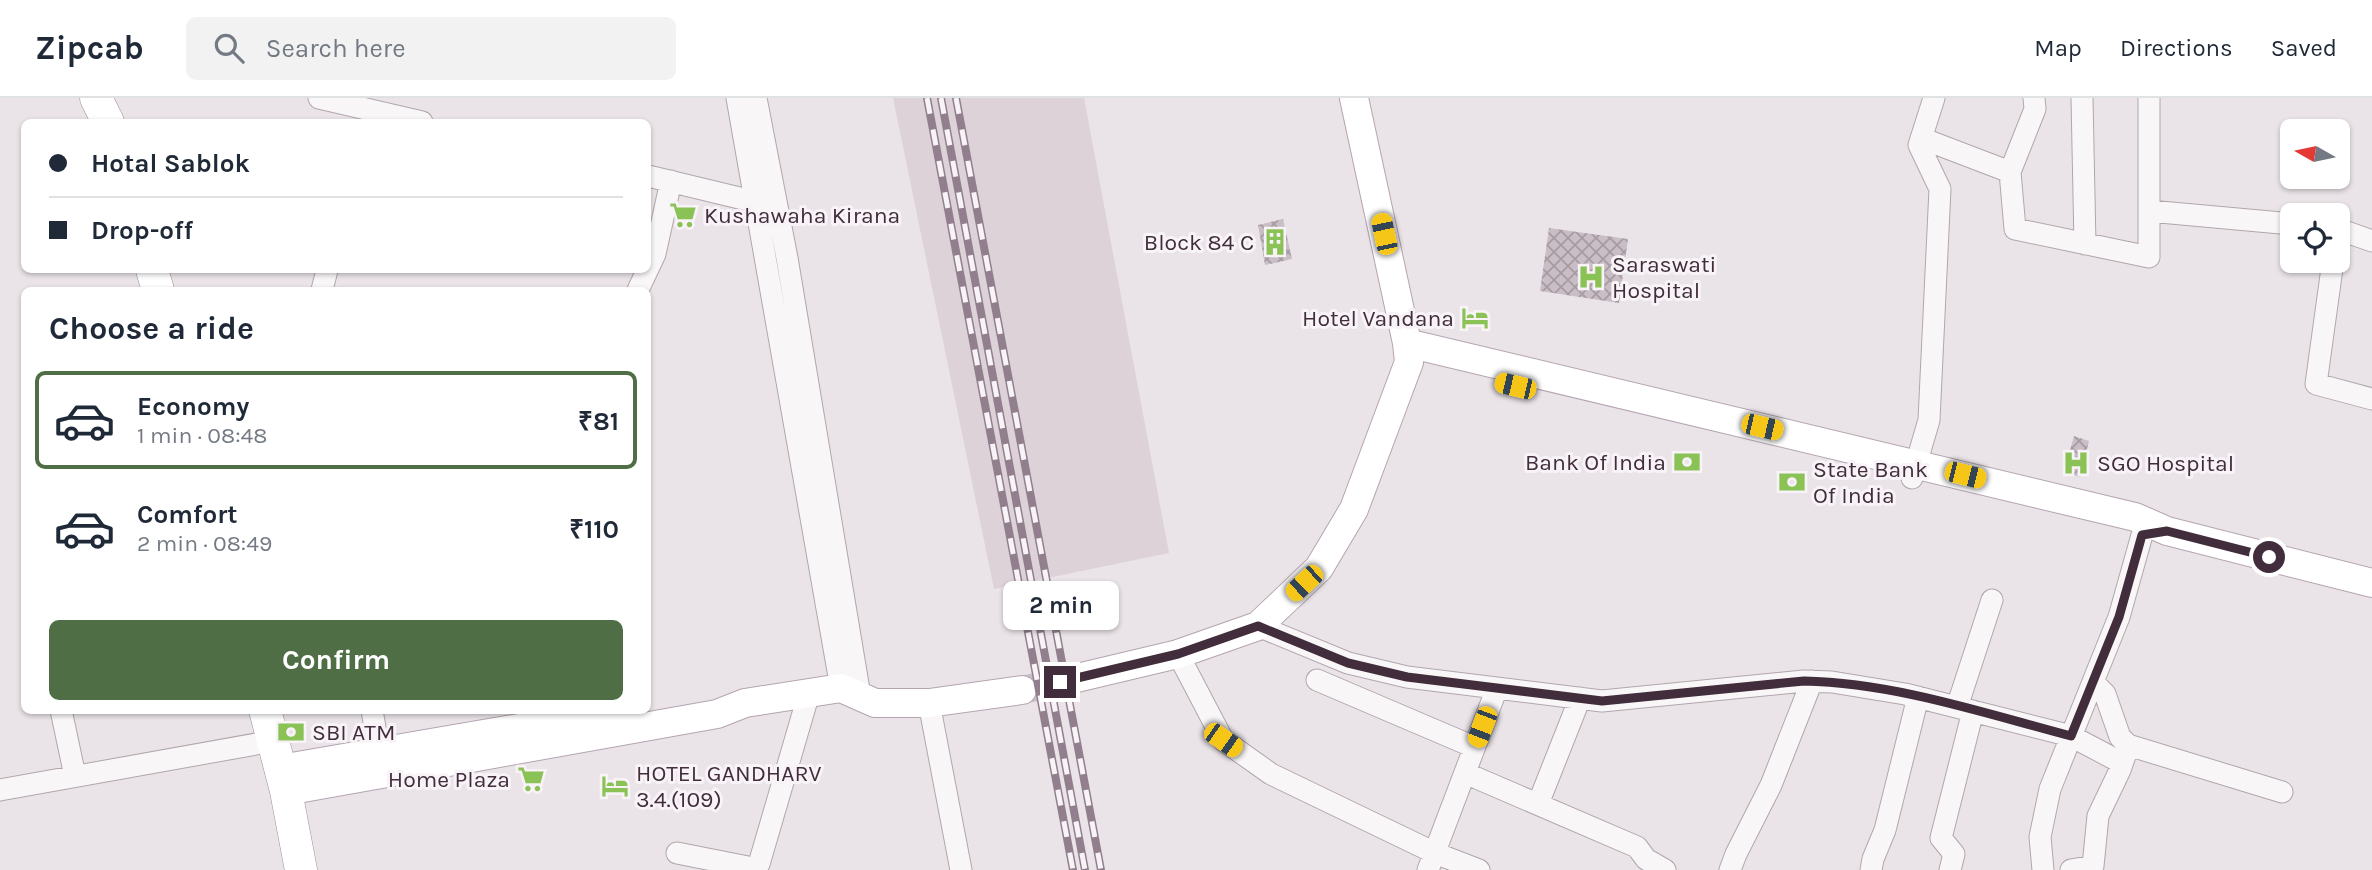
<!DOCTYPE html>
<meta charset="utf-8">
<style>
body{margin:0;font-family:Karla,sans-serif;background:#f2f2f3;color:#1f2937;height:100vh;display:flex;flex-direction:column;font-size:26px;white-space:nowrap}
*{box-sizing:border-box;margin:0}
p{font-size:23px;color:#747a83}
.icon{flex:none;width:38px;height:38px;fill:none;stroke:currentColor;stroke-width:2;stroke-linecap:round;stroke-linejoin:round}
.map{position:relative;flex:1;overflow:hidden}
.drawer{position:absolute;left:21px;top:189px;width:630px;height:427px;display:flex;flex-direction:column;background:#fff;border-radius:10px;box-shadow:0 2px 5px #0004}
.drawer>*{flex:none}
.banner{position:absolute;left:21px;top:21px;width:630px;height:154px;border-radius:10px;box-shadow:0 2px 5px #0004;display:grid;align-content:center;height:154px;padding:0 28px;background:#fff}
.needle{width:46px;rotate:279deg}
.buttons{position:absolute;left:2280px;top:21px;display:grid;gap:14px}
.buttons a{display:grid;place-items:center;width:70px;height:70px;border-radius:10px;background:#fff;box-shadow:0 2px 5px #0004;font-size:35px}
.end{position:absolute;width:32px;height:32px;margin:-16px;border:9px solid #412d3b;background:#fff;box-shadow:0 0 0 4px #fff}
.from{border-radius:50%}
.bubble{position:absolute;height:49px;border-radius:10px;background:#fff;box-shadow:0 2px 5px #0004;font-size:23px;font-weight:700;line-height:49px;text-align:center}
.car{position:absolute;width:21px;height:42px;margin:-21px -10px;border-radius:9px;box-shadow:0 0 5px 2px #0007;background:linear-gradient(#f5c518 24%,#345 0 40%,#f5c518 0 76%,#345 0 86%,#f5c518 0)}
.banner b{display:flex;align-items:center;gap:24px;height:66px;font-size:26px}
.banner b+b{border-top:2px solid #e0e1e3}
.banner i{width:18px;height:18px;background:#1f2937}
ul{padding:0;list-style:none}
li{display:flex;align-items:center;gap:21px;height:98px;margin:0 14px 10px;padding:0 14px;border:4px solid transparent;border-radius:10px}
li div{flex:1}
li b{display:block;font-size:26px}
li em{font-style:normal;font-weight:700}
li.active{border-color:#4f6e45}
li>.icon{width:63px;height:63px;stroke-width:1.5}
h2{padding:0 28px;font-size:32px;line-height:84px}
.primary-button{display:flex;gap:14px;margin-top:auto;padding:14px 28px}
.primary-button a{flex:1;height:80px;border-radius:10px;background:#4f6e45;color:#fff;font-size:28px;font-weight:700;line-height:80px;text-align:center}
header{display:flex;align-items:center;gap:42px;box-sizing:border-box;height:98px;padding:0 35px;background:#fff;border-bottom:2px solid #e0e1e3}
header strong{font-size:33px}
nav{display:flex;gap:38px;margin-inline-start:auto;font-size:24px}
.search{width:490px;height:63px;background:#f2f2f3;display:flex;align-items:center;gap:18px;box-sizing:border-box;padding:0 24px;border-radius:10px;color:#747a83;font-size:26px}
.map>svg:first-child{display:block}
</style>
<header>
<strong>Zipcab</strong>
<div class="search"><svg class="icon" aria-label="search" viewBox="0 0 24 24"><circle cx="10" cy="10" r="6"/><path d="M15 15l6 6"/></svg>Search here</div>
<nav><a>Map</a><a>Directions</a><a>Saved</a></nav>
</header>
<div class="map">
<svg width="2372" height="772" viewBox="0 0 2372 772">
<defs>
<pattern id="building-cross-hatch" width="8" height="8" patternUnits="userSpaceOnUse" patternTransform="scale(1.75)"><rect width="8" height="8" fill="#cabec6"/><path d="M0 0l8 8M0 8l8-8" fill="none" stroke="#a69ba2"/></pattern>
</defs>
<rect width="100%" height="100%" fill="#eae4e8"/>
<!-- built -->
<path fill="#dcd2d8" d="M893,0h191l85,455 -175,36z"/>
<!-- building -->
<path fill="url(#building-cross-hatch)" d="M1283,121l9,40 -27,6 -7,-40z
M1549,130l79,11 -9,64 -79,-12z
M2074,338l15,5 -9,36 -16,-5z"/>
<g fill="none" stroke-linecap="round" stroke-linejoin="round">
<!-- major-tunnel -->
<path stroke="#c8bfc5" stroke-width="28" stroke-dasharray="28 14" stroke-linecap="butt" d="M1022,592l38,-8"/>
<defs>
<path id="minor" d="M319,0l103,24
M737,0l104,590
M756,0l31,160 73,438
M2082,0l3,146
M1921,40l89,34 5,57 134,28v-159
M2010,74l25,-63 -1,-11
M648,78l108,26
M2149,113l143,13
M2338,131l34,12
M2333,163l-17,123 56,15
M322,192l5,-20
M638,192l17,-36 16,-73
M1912,380l17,-58 11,-231 -21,-44 15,-47
M1258,528l90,37 59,14 195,24 202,-20 28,1 73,12 166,42 51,27
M1178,556l45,86 48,34 164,79 44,17
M1317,582l157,67
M2093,584l12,12 15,43 8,8 154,47
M929,605l32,167
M1957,609l35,-107
M61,612l14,66
M372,612l7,42
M1465,675l172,74 9,12 19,11
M0,692l273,-49
M1538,706l42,-106
M677,755l71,14 6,1 5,-4 50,-171
M1428,772l69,-182
M1730,772l6,-16 35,-69 41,-104
M1871,772l2,-11 12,-29 33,-133
M1950,772l4,-16 -13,-16 32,-127
M2043,772l-3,-33 10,-48 69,-172 23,-82
M2071,772l22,-4 5,-50 22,-46 7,-20"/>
<path id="major" d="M1407,245l728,174 32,14 205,52
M1060,584l118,-28 80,-28 61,-58 35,-59 55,-147 -2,-19 -53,-245
M280,671l344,-59
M286,693l431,-77 28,-11 96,-15 34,15h54l93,-13"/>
<path id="highway" d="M96,0l12,24
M152,172l6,20
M265,612l21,81 15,79"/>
</defs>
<!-- minor casing -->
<use href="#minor" stroke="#b1a6ad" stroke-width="23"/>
<!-- major casing -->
<use href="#major" stroke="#b5a4b0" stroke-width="30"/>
<!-- highway casing -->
<use href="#highway" stroke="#a08c9a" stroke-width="33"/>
<!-- minor -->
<use href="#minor" stroke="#f9f6f8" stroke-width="21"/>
<!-- major -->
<use href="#major" stroke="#fff" stroke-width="28"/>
<!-- highway -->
<use href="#highway" stroke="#fff" stroke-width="32"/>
<defs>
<path id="rail" d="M927,0l146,772
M941,0l144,772
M956,0l145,772"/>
</defs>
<!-- rail casing -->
<use href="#rail" stroke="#927f8d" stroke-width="8"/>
<!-- rail -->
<use href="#rail" stroke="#f8f3f7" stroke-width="5" stroke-dasharray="16" stroke-linecap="butt"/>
</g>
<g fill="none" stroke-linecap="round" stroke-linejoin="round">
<!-- route -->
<path stroke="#412d3b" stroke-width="9" d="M1060,584l118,-28 80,-28 90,37 59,14 195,24 202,-20c91,2 180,32 267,55l48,-119 23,-82 25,-4 102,26"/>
</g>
<!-- icons -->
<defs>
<symbol id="supermarket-bare" viewBox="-9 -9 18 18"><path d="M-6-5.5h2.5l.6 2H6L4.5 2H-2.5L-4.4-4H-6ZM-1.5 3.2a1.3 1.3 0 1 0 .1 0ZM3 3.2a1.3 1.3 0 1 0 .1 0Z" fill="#8ac256" stroke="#f8f3f7" stroke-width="2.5" paint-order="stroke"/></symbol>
<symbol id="building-bare" viewBox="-9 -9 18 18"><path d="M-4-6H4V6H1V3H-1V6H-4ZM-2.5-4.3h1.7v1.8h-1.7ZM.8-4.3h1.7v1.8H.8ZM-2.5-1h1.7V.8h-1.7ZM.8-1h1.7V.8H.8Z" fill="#8ac256" stroke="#f8f3f7" stroke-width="2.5" paint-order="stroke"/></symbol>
<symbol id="hospital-bare" viewBox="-9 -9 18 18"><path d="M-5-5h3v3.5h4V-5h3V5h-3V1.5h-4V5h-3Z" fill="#8ac256" stroke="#f8f3f7" stroke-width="2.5" paint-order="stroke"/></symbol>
<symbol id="hotel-bare" viewBox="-9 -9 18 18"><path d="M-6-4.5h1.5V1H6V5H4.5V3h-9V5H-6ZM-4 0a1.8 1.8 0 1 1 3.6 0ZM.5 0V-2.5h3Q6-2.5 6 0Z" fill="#8ac256" stroke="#f8f3f7" stroke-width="2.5" paint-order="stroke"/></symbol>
<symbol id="bank-bare" viewBox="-9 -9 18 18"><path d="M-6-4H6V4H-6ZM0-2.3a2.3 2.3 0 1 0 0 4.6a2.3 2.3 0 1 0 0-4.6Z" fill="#8ac256" stroke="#f8f3f7" stroke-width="2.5" paint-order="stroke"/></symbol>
</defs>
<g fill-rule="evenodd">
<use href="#supermarket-bare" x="664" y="98" width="38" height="38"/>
<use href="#building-bare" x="1256" y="125" width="38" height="38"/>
<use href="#hospital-bare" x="1572" y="160" width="38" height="38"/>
<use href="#hotel-bare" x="1456" y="201" width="38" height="38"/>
<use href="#bank-bare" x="1668" y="345" width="38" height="38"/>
<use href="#hospital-bare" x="2057" y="346" width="38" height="38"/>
<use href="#bank-bare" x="1773" y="365" width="38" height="38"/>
<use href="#bank-bare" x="272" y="615" width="38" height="38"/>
<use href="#supermarket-bare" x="512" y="662" width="38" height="38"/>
<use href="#hotel-bare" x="596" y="669" width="38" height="38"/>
</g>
<g text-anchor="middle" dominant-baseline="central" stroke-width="6" stroke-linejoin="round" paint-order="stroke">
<!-- poi labels -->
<g font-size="23" fill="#412d3b" stroke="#f8f3f7" text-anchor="start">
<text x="704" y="117">Kushawaha Kirana</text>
<text x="1254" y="144" text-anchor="end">Block 84 C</text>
<text x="1612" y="166">Saraswati<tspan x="1612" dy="26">Hospital</tspan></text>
<text x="1454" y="220" text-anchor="end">Hotel Vandana</text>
<text x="1666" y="364" text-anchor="end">Bank Of India</text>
<text x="2097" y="365">SGO Hospital</text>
<text x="1813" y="371">State Bank<tspan x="1813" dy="26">Of India</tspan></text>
<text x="312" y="634">SBI ATM</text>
<text x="636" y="675">HOTEL GANDHARV<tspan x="636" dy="26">3.4.(109)</tspan></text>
<text x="510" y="681" text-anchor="end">Home Plaza</text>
</g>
</g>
</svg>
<div class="buttons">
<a><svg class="needle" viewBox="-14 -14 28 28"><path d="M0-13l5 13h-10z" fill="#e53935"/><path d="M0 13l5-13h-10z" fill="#747a83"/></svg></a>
<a><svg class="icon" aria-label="locate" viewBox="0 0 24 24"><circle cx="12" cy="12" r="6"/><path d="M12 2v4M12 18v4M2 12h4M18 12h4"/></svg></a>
</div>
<i class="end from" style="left:2269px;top:459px"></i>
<i class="end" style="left:1060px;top:584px"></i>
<div class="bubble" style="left:1003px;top:483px;width:116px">2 min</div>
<i class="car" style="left:1384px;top:136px;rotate:348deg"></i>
<i class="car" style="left:1515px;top:288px;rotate:283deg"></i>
<i class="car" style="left:1762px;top:329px;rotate:103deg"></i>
<i class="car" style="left:1965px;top:377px;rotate:104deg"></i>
<i class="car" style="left:1304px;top:485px;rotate:227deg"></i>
<i class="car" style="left:1482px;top:629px;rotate:201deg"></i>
<i class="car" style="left:1223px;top:642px;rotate:125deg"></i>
<div class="banner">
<b><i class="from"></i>Hotal Sablok</b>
<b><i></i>Drop-off</b>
</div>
<section class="drawer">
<h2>Choose a ride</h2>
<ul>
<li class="active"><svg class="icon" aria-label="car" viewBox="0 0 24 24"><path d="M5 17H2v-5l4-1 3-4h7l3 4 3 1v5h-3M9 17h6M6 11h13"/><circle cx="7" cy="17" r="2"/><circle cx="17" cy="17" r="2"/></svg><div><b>Economy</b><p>1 min · 08:48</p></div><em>₹81</em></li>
<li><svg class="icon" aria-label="car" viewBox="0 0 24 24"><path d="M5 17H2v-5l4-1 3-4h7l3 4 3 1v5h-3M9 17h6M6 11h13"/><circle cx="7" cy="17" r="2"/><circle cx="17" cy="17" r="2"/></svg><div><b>Comfort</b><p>2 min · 08:49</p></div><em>₹110</em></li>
</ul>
<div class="primary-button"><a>Confirm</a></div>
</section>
</div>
